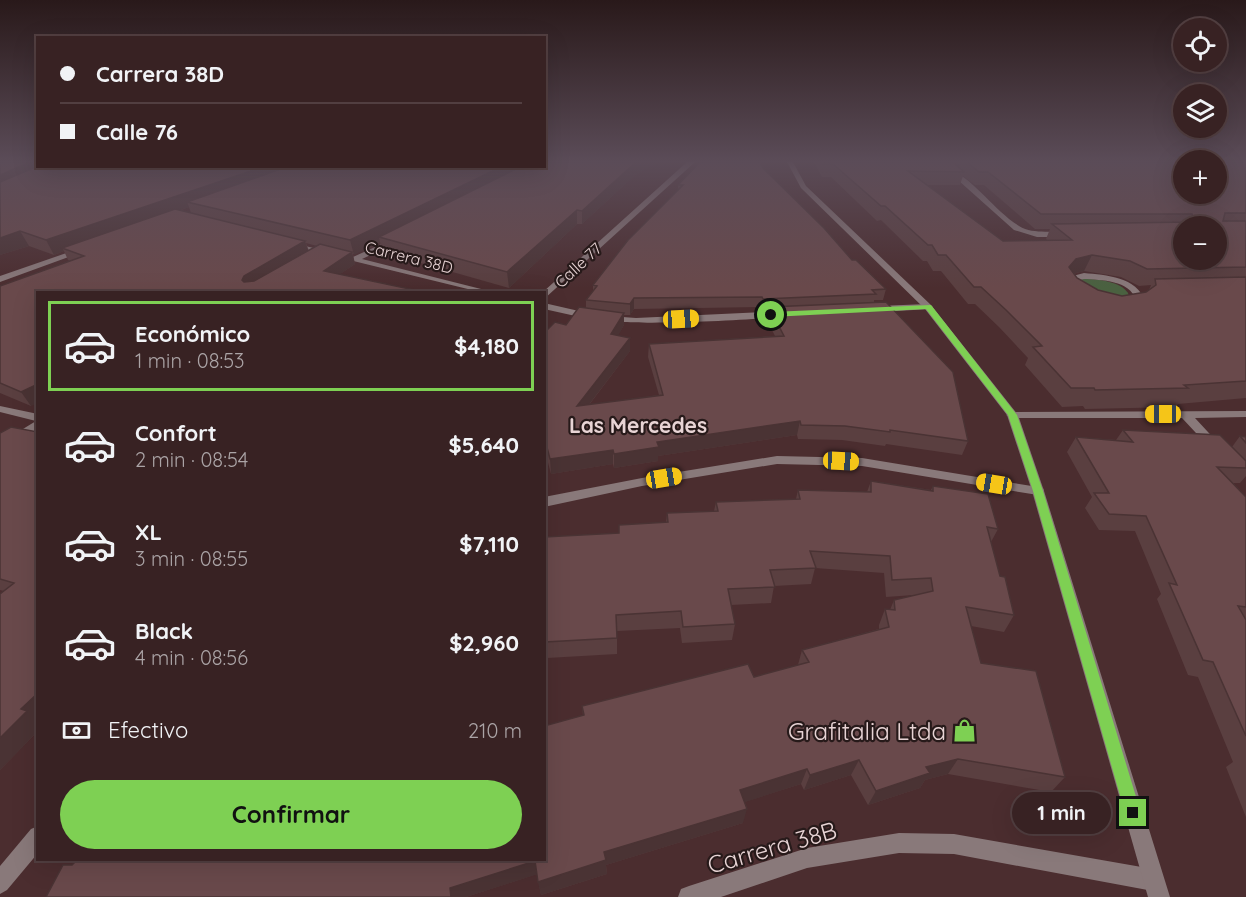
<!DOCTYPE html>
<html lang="es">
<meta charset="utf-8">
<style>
body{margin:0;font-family:Quicksand,sans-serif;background:#432f30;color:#f1f3f6;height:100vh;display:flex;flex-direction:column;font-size:22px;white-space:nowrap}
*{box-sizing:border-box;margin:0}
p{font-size:20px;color:#aba4a6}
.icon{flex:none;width:33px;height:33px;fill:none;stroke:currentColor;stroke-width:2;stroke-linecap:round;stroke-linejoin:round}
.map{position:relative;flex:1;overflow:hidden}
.drawer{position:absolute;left:36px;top:291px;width:510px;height:570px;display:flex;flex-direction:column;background:#382223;border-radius:0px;box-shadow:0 6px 24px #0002,0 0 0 2px #523f41}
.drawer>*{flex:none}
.banner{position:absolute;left:36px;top:36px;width:510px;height:132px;border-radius:0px;box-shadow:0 6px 24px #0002,0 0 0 2px #523f41;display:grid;align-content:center;height:132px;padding:0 24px;background:#382223}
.fabs{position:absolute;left:1173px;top:18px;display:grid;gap:12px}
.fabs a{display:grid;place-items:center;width:54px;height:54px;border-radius:50%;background:#382223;box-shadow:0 6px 24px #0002,0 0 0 2px #523f41;font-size:30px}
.end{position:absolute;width:27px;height:27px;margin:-14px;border:8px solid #7ed053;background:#111;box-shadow:0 0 0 3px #111}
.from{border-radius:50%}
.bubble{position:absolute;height:42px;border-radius:21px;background:#382223;box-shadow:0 6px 24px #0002,0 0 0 2px #523f41;font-size:20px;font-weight:800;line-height:42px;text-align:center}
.car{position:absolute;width:18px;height:36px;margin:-18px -9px;border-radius:8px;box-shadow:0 0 4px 2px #0007;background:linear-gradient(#f5c518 24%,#345 0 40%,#f5c518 0 76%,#345 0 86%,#f5c518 0)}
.banner b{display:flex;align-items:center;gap:21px;height:57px;font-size:22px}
.banner b+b{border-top:2px solid #523f41}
.banner i{width:15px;height:15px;background:#f1f3f6}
ul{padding:10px 0 0;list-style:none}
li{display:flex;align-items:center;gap:18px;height:90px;margin:0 12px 9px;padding:0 12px;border:3px solid transparent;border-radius:0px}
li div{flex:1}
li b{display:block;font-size:22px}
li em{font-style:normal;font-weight:800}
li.on{border-color:#7ed053}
li>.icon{width:54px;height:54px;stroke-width:1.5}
.pay{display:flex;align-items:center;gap:15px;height:66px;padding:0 24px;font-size:22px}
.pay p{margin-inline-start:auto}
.cta{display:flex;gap:12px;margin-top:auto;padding:12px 24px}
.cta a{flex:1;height:69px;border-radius:36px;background:#7ed053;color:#111;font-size:24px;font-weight:800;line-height:69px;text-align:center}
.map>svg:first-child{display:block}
</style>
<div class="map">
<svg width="1246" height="897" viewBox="0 0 1246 897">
<rect width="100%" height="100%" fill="#4b2d2f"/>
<!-- green -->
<path fill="#4a6140" d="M1083,279c14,0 43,2 47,19l-3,3 -56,-19z"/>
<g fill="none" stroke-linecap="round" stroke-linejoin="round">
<!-- service -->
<path fill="#89797a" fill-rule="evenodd" d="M951,169c26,14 43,41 68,57 16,10 37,2 49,9l-4,2h-27l-23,-7 -65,-58z"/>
<!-- minor -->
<path fill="#89797a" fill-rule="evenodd" d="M687,162h8l-151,137v-7h-1z
M395,238l4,2 -1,2 -36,17 131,33h-13l-192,-47 4,-2 61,14z
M1084,273c22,2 53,4 61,28 -22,20 -66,6 -82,-16l6,-8zM1084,279c17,1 46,1 52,21 -19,12 -51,2 -64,-15l3,-4z
M544,303l48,11 2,2 -5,3 -45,-10z
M928,304l5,3 -2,2 -53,3 -5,-3 5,-3z
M783,311l3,1v4c-21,4 -170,11 -182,3l5,-3 27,2z
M0,406l38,8v15l-38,23v-9l36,-22 -36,-9z
M1246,411v6l-51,1 25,27 -6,4 -4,-1 -28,-30h-170l-6,-3 6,-3z
M777,456l85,2 176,29 5,1 1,3 -1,3 -5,1 -176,-29 -85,-2 -135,22 -98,21v-10l98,-19z
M38,826v27l-31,37 -7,4v-28l31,-37z
M899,833l55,1 199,35 7,4 4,7 -4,7 -7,4 -199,-37 -55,-1 -92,15 -86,29h-43l3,-8 8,-3 118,-38z"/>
<!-- tertiary -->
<path fill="#89797a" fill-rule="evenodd" d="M787,162h6l13,24 125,119 87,110 26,76 126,406h-22l-116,-406 -25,-76 -82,-106 -124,-121z
M78,249l7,2 -85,31v-6z"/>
</g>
<!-- wall -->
<path fill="#5a3f40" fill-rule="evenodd" d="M0,162h657l-23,14 -52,48h-5l-68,64 -127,-36 -2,-10 -27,12 2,10 -15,10 -302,18 -7,114 -31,-13v-107l70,-25 -2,-1 -4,-9 -10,4 -25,-9 -29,9zM189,207l2,6 -10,-3zM306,243l11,3 -8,5z
M814,162h432v236l-68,6 -2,3 -91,2 -2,-3 -21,1 -37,-42 3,-7 -29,-31 -24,-23h-7l-27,-33h-8l-6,-10h-4l-42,-41 -4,1 -46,-44h-9zM963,176l12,9h9l51,44h15l-4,10 1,1 -44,1 -77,-56h34zM1084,271l37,6 18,9 12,-1 -2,5 -3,2 -24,4 -24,-6 -21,-12 -4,-4z
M763,168l89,92 34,29 -3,11h-9v3l94,138 -6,14 -76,-11 -1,2 -43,-6 -44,-1 -1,-4 -139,21v5l-44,7 -1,-4 -62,10 -7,-27v-114l22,-8 20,-17v-8l7,-9v-6l85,-95v-5zM761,307l1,3 6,-1 -1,11 8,16 -126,8 -1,13 11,38 -70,10 41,-54 -12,-16 6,-10v-10h6l4,-6z
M1123,430l109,17 8,-11 6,1v39l-6,7h-7l13,14v320l-20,-50 7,-5 -35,-85 -10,-2 -31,-76 4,-5 -26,-63 -36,-1 -14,-22 7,-11 -25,-45 9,-15 40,3z
M38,432v299l-38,39 4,-179 -4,-1v-157z
M871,481l60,9 2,-4 65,43 -7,13 9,34 14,39 -10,17 -33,-6 10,37 84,114 -14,15 -103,-18 -23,6 -5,8 -52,17 -17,-30 -47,15 -3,-6 -57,18 -1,21 -137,42 1,9 -66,21 -4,-21 -71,23h-420l26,-32 511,-149 -1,-10 172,-29 44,-12 4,-15 77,-21v-4l6,-16 5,1 4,-10 20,-5 -28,2 -2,-24 -69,-5 -4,16 -37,2 -3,17 -40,2 4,19 -3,16 -50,3 -2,-15 -63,3v23l-70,4 -1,28h-2v-149l75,-4v-8l47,-2 1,-10 47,-2 2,-9 80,-3 2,-9 69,2z"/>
<!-- shaded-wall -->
<path fill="#4a3334" d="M30,162h8v4l-38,26v-17z
M636,162h21l-23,14 -52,48v-13z
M266,166h40l-119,36 2,5 -121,43 -6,-2 2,3 -10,4 -8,-15z
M503,166h26l-150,71 1,5 -26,13 -4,-15z
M577,210v14l-68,64 -2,-16z
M20,231l9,15 -29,9v-17z
M305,241l4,12 -62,39 -5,-12 2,-4z
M352,252l3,12 -28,19 -3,-12z
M1092,255l-8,16 -16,4 1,-8 7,-8z
M634,298v11l-4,6v-11z
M624,313v12l-12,22 -1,-13z
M630,338v13l-53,69v-14z
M38,384v19l-7,3 -10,-14z
M800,421l-3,14 -139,21v5l-44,7v-14l43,-12z
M613,450v14l-62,10 -1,-15z
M545,642l2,16 -1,28 -2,-13z
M38,693v38l-38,39v-32l21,-29z
M958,759l-10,15 -23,6 -5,8 -52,17 8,-14 50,-24z
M859,760l-8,15 -47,15 6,-15z
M807,769l-6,15 -65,21 4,-15z
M747,809l-4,14 -137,42 1,9 -66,21 -3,-13 66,-30z
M535,861l3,13 -72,23h-15l-1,-9z"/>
<!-- building -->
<path fill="#69494b" stroke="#4a3334" stroke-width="1.5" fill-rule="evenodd" d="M0,162h30l-30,13z
M544,162h92l-54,49 -5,-1 -70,62 -128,-35 143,-71h22z
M700,162h60l3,6 61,60 28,32h4l30,29 -14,1 4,4 -113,5 -1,-2 -128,1 -4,6 -44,-4 11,-14 -4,-1 35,-45 55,-55h-5z
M824,162h129l11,10 -56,-1 95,70 69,-1 -20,-16 140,-2 2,-2 -2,-6h-151l-53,-42h-9l-12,-10h217v32h32v-32h30v51h-21l-2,8h23v46l-99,2 -17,-8 -38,-6 -16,4 -7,8 8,11 21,12 24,6 24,-4 10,-7 -1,-6 91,-2v104l-62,4 4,3 -93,2 -1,-2h-23l-38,-41 9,-1 -36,-36 -25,-23h-7l-28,-32h-8l-6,-10h-4l-43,-39h-4l-48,-42h-9zM1184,226h32v34h-32z
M38,166h228l-220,74 -26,-9 -20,7v-56z
M289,166h214l-153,74 -163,-38z
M175,209l130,32 -61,35 -2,4 2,2 10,-1 66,-37 32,8 -28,19 100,21h-386v92l-17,8 -21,-9v-97l84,-30 -22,-8z
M886,302l67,70 15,69 -78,-11v2l-45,-6 -44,-1 -1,-4 -143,21 2,5 -45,7 -1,-4 -63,9 -6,-23v-103l11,-11 11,3 13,-18 45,6 -13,21 19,4 -53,68 86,-11 -14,-51 135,-8 -15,-29z
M11,427l27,5v261l-17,16 6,2 -27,27v-144l14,-11 -14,-4v-146z
M1123,430l97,5 26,26v7l-29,-1 29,30v110l-8,-1 8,14v116l-33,-74 -10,-2 -34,-77 8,2 -31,-69 -37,-2 -15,-21h15l-33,-56 57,5z
M1240,436l6,1v6z
M871,481l62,10v-5l55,8 10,35 -11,-2 13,49 5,1 9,38 -48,-8 15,56 55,8 29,106 -107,-18 -32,8 4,6 -54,18 -17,-31 -49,15 -3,-6 -67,21 7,19 -143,43 2,8 -68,22 -3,-21 -85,27 1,9h-405l17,-32h9l5,-5h467v-134l40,-11 -2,-9 166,-42 6,13 55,-15 -7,-12 87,-23 -4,-18 10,1 -1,-10 39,-9 -2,-13 -39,2 -2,-24 -80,-5 6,17 -46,2 5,17 -47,2 7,35 -52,3 -2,-16 -65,4 1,23 -72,4 -1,10v-115l75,-4v-8l49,-3 -1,-9 51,-2 -2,-9 84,-3 -2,-9 73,2z"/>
<!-- sky -->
<linearGradient id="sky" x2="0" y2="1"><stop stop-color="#29191a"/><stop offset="0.56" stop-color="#5b4c58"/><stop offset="1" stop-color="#5b4c58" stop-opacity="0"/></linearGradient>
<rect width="1246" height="288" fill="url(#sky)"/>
<!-- route -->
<path fill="#7ed053" d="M931,305l86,110 26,76 98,322 -2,5 -6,3 -6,-3 -2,-5 -92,-322 -25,-76 -82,-106 -155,8 -4,-2 4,-3z"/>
<!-- icons -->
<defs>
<symbol id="shop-bare" viewBox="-9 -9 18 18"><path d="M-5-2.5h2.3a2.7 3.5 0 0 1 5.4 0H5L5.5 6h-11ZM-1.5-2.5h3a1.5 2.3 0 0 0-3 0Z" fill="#7ed053" stroke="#271a1a" stroke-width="2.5" paint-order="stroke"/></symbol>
</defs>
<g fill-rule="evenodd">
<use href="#shop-bare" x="948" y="714" width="33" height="33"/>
</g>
<g text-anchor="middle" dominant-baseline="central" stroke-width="4.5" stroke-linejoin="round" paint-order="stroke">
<!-- far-street labels -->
<g font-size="16" fill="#e8d4d5" stroke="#271a1a">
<text transform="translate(409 257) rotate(14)">Carrera 38D</text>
<text transform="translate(578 265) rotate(-43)">Calle 77</text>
</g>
<!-- neighbourhood labels -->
<g font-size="21" font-weight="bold" fill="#e8d4d5" stroke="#271a1a">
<text x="638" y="425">Las Mercedes</text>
</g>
<!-- near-poi labels -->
<g font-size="24" fill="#e8d4d5" stroke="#271a1a" text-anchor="end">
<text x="946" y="731">Grafitalia Ltda</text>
</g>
<!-- near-street labels -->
<g font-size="24" fill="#e8d4d5" stroke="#271a1a">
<text transform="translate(772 847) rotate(-16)">Carrera 38B</text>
</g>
</g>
</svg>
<div class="fabs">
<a><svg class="icon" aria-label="locate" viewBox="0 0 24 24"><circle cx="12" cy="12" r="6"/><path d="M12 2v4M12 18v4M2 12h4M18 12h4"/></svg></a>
<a><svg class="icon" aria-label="layers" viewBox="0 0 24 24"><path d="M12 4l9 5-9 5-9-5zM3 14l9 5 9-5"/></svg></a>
<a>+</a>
<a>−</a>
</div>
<i class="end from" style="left:771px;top:315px"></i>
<i class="end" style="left:1133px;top:813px"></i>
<div class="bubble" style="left:1012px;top:792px;width:99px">1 min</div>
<i class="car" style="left:681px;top:319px;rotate:87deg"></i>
<i class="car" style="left:1163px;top:414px;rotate:270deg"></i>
<i class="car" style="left:841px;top:461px;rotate:93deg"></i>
<i class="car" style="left:664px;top:478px;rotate:81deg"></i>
<i class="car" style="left:994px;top:484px;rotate:279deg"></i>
<div class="banner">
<b><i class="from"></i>Carrera 38D</b>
<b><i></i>Calle 76</b>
</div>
<section class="drawer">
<ul>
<li class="on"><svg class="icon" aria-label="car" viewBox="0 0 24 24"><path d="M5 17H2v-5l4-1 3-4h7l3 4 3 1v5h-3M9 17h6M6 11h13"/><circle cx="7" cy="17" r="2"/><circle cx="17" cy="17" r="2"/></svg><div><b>Económico</b><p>1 min · 08:53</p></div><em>$4,180</em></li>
<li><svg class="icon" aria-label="car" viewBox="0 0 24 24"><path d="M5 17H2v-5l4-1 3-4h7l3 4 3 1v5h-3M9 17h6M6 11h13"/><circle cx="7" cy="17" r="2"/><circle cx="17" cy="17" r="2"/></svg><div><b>Confort</b><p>2 min · 08:54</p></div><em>$5,640</em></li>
<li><svg class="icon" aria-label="car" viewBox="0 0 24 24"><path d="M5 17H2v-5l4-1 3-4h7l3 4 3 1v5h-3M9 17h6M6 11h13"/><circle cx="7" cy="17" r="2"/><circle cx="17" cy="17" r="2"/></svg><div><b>XL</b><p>3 min · 08:55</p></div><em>$7,110</em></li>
<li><svg class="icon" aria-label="car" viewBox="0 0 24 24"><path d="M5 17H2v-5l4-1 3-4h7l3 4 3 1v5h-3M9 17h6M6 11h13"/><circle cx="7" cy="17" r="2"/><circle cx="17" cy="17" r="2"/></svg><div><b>Black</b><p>4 min · 08:56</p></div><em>$2,960</em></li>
</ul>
<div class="pay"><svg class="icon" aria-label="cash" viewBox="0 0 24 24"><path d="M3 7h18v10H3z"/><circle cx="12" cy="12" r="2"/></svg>Efectivo<p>210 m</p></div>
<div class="cta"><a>Confirmar</a></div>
</section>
</div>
